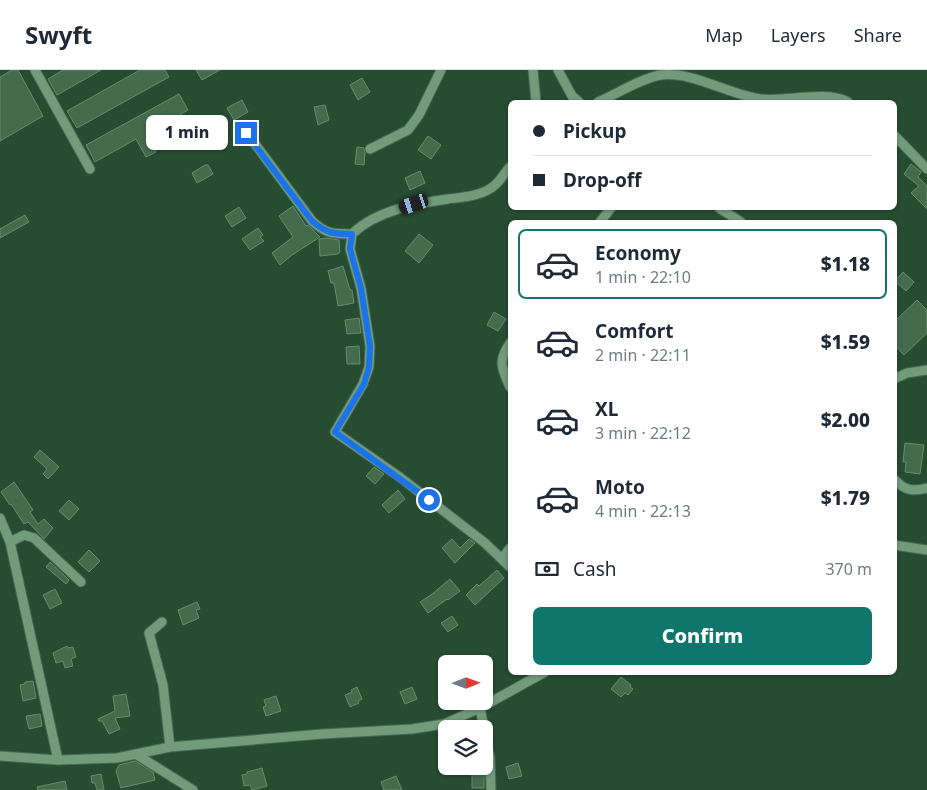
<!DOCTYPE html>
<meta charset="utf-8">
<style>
body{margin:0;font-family:"Noto Sans",sans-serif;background:#f6f6f7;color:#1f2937;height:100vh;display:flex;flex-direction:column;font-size:19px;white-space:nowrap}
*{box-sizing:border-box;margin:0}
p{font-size:16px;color:#747a83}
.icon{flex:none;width:28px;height:28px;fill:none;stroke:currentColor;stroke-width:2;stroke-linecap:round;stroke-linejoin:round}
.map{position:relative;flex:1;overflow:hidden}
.side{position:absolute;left:508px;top:150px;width:389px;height:455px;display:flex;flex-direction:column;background:#fff;border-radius:8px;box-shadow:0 1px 4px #0004}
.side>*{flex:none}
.top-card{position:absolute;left:508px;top:30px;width:389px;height:110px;border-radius:8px;box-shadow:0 1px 4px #0004;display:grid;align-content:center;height:110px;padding:0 25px;background:#fff}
.needle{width:32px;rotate:89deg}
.fabs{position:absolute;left:438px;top:585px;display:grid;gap:10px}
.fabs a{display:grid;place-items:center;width:55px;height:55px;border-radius:8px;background:#fff;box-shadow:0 1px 4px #0004;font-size:25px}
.end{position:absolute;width:22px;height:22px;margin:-11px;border:6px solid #1a73e8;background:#fff;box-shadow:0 0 0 2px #fff}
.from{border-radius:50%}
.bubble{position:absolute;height:35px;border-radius:8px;background:#fff;box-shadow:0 1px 4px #0004;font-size:16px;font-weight:800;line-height:35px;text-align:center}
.car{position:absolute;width:15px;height:30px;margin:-15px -8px;border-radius:6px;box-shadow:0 0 4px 1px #0007;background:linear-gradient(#222 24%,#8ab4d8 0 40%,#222 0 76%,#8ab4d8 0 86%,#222 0)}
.top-card b{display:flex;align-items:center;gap:18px;height:48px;font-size:19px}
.top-card b+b{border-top:1px solid #e0e1e3}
.top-card i{width:12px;height:12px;background:#1f2937}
ul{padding:9px 0 0;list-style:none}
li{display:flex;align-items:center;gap:15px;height:70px;margin:0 10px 8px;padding:0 15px;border:2px solid transparent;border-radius:8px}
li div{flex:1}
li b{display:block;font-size:19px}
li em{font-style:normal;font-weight:800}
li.current{border-color:#0f766e}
li>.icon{width:45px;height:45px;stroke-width:1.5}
.pay{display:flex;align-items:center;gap:12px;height:55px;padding:0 25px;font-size:19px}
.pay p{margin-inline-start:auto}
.primary-button{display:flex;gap:10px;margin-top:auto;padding:10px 25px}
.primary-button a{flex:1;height:58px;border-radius:8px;background:#0f766e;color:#fff;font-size:20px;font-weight:800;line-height:58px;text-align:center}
header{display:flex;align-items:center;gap:30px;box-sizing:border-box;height:70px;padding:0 25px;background:#fff;border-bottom:1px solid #e0e1e3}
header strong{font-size:24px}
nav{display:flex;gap:28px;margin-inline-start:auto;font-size:18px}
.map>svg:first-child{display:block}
</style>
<header>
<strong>Swyft</strong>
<nav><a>Map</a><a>Layers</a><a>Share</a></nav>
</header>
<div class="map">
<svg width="927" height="720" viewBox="0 0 927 720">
<rect width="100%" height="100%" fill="#264c31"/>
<!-- building -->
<path fill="#446b4e" stroke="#648c6d" d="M12,0h6l25,46 -43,25v-64z
M63,0h38l-44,25 -9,-16z
M140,0h25l4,7 -92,51 -10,-17z
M196,0h24l-18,10z
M362,8l8,14 -12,8 -8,-15z
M179,24l9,16 -42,24 10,18 -10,5 -10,-18 -41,23 -9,-17z
M242,30l6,12 -14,8 -7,-12z
M325,35l4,15 -11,5 -4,-18z
M428,66l13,9 -10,14 -13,-9z
M357,77l7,1 1,5 -1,12 -9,-1z
M911,94l10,8 -3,5 9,9v23l-16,-16 8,-7 -15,-12z
M205,95h3l5,9 -16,9 -5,-10z
M420,101l5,12 -15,7 -5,-12z
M293,136l13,20 2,-1 12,12 -28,18 -12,10 -8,-12 21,-16 -14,-21z
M239,137l7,11 -14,9 -7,-11z
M25,145l4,7 -29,16v-9z
M258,158l5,7 -3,2 4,4 -14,9 -8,-11z
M419,164l14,11 -14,18 -14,-12z
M326,168l13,2 1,12 -2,2 -18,2 -1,-17z
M343,196l7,24h2l2,13 -16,3 -4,-23h-3l-3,-12z
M903,202l11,10 -8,9 -11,-10z
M917,230l10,10v23l-23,22 -10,-11v-22z
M494,242l12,7 -8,12 -11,-6z
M359,248l2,15 -14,1 -2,-14z
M359,276l1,18h-13l-1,-17z
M905,373l19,2 -4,29 -15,-2 1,-10h-3z
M40,380l19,17 -11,12 -5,-5 4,-5 -13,-12z
M374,397l10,7 -9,10 -9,-8z
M14,412l19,28 -3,2 8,12 6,-5 9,9 -9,11 -16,-17 -4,2 -13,-20 -1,1 -9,-13z
M398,420l7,9 -16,14 -7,-8z
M69,430l10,9 -10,11 -10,-9z
M452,469l8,9 9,-9 6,4 -20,20 -13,-15z
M89,480l11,11 -11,11 -11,-10z
M50,492l19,18 -3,4 -20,-17z
M497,500l7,8 -29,27 -9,-10 11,-11 2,2z
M450,509l10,12 -12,9 -1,-1 -19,14 -8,-11 11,-7z
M55,519l7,14 -12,6 -7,-14z
M197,532l3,7 -4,1 3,8 -16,7 -5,-15z
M452,546l6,9 -10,7 -7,-9z
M67,576l1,2 5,-1 3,10 -5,2 2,7 -8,2 -2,-7 -7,2 -3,-10z
M621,607l10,8 -1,2 3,2 -5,6 -3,-2 -4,4 -10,-8z
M33,611l3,17 -13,3 -3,-16 5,-1v-2z
M357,617l5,12 -4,2 1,2 -9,4 -5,-12 7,-3 -1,-2z
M412,617l5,12 -12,5 -5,-12z
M126,624l4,22 -15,2 5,11 -11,5 -7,-13h-3l-1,-2 17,-8 -2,-15z
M276,626l5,15 -15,5 -3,-9 3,-1 -2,-6z
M40,644l2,12 -13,3 -3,-13z
M135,691l18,11 2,8 -34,8 -5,-17 3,-6z
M518,693l4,13 -13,3 -3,-12z
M262,698l5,18 -15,4 -2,-5 -6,1 -2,-11 5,-1v-2z
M472,703h12v15h-12z
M101,704l3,16h-7l-2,-7h-3l-1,-7z
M396,706l6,14h-18l-3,-8z
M65,711l2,9h-29l-1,-3z"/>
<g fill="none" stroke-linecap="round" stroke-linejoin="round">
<defs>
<path id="minor" d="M35,0l55,99
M533,0l3,32
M558,0l14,26 7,6
M598,32c19,-8 43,-24 63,-27 31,-4 69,20 100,24 26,3 64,-9 87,3
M247,63l65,88c14,13 21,13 40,13
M894,65l33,34
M370,79l38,-19 11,-15 22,-45
M510,97c-5,5 -9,13 -15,18 -12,11 -31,12 -47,14 -33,5 -71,11 -96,35l-2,15 11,39 9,58 -1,21 -6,17 -28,48 66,46 84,65 25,24
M719,138l22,14
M600,152l11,-14
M510,273c-13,19 -8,25 0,44
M894,309l13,-6 20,-3
M894,409c10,11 18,13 33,9
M0,448l10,24 48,218
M10,472l14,-7 10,3 47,44
M894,475l33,5
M502,489l8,-11
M162,552l-13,11 14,52 7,62
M480,638l10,50 1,32
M137,685l56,35
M0,686l58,4 59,-2 53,-11 152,-13 90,-5 32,-5 36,-16 65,-36"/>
</defs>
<!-- minor casing -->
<use href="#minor" stroke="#466851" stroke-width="11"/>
<!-- minor -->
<use href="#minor" stroke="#729b7c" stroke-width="9"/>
</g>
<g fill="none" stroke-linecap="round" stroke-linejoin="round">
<!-- route -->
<path stroke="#1a73e8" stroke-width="6" d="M246,63l66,88c14,12 21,13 40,13l-2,15 11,39 9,58 -1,21 -5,17 -29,48 94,68"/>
</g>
</svg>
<div class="fabs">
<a><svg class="needle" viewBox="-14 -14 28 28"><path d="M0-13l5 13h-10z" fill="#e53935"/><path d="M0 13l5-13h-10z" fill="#747a83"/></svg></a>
<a><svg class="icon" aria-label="layers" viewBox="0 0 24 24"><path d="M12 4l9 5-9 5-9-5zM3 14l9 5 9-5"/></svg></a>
</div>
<i class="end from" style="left:429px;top:430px"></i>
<i class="end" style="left:246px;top:63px"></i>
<div class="bubble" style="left:146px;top:45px;width:82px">1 min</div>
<i class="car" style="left:414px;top:134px;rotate:252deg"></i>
<div class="top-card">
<b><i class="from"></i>Pickup</b>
<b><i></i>Drop-off</b>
</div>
<section class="side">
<ul>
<li class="current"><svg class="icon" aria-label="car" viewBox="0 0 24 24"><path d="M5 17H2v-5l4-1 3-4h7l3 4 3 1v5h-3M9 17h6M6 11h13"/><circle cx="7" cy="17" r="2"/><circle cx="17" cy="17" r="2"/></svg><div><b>Economy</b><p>1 min · 22:10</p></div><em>$1.18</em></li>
<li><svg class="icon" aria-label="car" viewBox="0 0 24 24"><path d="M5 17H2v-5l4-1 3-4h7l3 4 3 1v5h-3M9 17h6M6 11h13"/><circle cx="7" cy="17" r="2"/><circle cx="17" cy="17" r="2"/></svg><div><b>Comfort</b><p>2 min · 22:11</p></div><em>$1.59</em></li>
<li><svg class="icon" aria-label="car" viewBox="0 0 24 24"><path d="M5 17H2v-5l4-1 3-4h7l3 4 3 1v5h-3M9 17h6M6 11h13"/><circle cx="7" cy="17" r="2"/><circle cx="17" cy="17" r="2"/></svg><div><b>XL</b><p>3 min · 22:12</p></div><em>$2.00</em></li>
<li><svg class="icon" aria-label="car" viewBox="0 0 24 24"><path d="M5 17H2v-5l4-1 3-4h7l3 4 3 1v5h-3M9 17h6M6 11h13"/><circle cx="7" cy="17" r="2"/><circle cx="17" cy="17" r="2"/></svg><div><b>Moto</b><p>4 min · 22:13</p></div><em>$1.79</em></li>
</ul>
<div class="pay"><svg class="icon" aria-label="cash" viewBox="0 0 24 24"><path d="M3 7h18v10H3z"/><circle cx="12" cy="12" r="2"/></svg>Cash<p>370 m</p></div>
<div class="primary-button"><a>Confirm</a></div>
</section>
</div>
